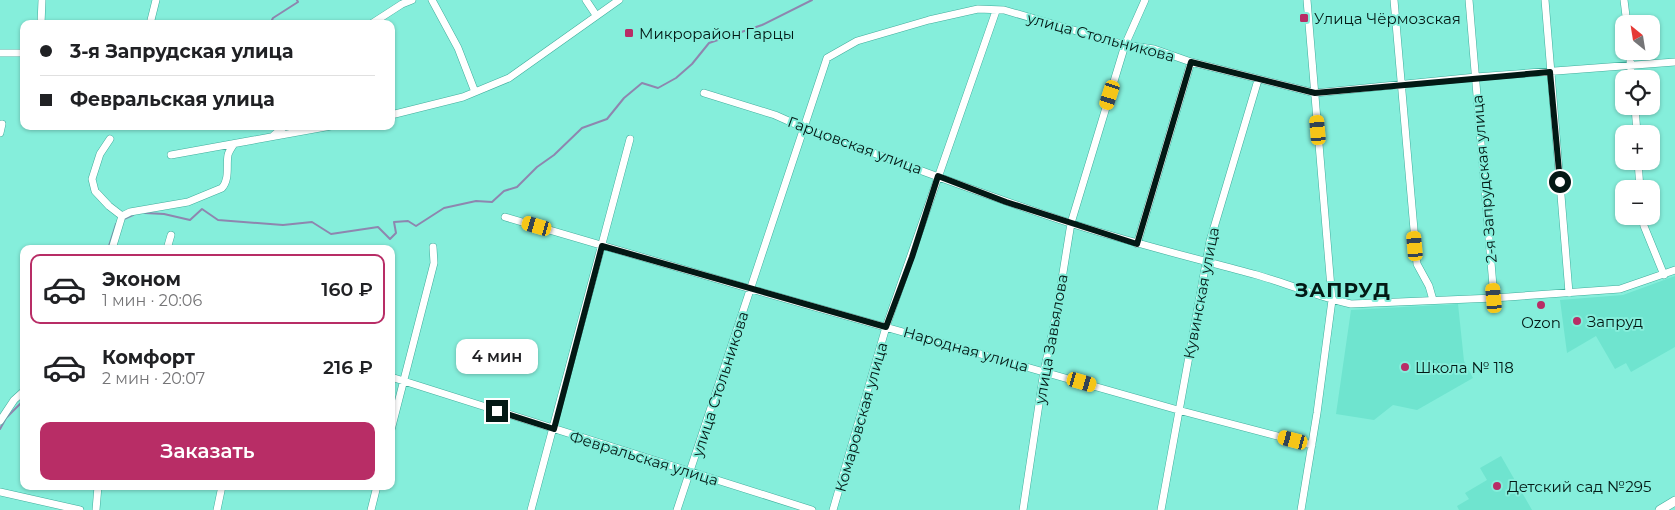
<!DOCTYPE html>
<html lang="ru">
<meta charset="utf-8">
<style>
body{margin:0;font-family:Montserrat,sans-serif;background:#f2f2f2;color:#202124;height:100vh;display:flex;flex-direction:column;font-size:19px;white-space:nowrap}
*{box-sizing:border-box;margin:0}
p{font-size:16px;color:#757577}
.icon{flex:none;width:28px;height:28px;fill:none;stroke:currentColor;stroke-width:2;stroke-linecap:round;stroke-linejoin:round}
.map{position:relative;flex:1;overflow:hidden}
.sheet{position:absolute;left:20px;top:245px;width:375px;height:245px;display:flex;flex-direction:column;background:#fff;border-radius:10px;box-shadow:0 1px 4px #0004}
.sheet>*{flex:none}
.banner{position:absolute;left:20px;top:20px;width:375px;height:110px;border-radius:10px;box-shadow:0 1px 4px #0004;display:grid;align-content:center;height:110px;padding:0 20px;background:#fff}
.needle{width:32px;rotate:330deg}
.buttons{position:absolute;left:1615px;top:15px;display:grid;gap:10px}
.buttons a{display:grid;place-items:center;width:45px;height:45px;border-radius:10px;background:#fff;box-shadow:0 1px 4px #0004;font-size:25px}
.end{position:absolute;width:22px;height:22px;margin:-11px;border:6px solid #031915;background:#fff;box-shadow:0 0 0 2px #fff}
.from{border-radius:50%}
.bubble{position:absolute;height:35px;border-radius:10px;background:#fff;box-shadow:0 1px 4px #0004;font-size:16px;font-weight:600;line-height:35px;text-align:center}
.car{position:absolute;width:15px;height:30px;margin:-15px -8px;border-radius:6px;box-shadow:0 0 4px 1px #0007;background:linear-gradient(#f5c518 24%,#345 0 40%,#f5c518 0 76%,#345 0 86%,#f5c518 0)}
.banner b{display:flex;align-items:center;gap:18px;height:48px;font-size:19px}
.banner b+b{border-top:1px solid #e0e0e0}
.banner i{width:12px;height:12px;background:#202124}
ul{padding:9px 0 0;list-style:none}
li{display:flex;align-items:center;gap:15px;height:70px;margin:0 10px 8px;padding:0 10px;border:2px solid transparent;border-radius:10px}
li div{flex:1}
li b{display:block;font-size:19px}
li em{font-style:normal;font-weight:600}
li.current{border-color:#b82d66}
li>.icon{width:45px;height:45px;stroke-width:1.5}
.button{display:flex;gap:10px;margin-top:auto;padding:10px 20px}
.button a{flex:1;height:58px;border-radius:10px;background:#b82d66;color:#fff;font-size:20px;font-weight:600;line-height:58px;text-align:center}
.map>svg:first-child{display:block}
</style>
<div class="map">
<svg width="1675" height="510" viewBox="0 0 1675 510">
<rect width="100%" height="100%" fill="#85eedb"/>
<!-- built -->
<path fill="#6fe4cf" d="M1675,276v71l-44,25 -5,-9 -11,6 -19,-33 -29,17 -7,-53 63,-5z
M1458,304l6,57 9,17 -56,32 -24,-5 -19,15 -38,-6 15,-104z
M1501,456l31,54h-73l-2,-4 12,-7 -4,-6 22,-13 -7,-12z"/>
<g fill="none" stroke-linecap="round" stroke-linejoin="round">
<!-- stream -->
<path stroke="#8e86af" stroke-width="2" d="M270,24l3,-6 25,-16 -1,-2
M145,213l19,1 26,6 12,-11 16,11 65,5 29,-3 19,12 47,-7 12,12 6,-6 -2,-11 14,-1 8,5 28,-18 32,-7 16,1 12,-11 13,-4 20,-20 17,-12 28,-27 25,-9 17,-21 18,-15 16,5 18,-10 16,-14 17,-21 53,-18 50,-25
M124,219l9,-4
M108,249l8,-25
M0,429l6,-11 18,-18"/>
<defs>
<path id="minor" d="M432,0l26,48 17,44
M586,0l10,15
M1394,0l23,264 12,22 4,14
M1469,0l25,298
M1545,0l24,293
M1624,0l3,24
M41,24l1,-24
M150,24l6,-24
M371,24l31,-20 10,-4
M1629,51l3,28
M0,53h24
M704,93l71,22 27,12c90,32 178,67 268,96 62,20 124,35 187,52 31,9 62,22 94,29l143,-6 126,-9 55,-19
M1635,106l2,28
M391,115l72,-18 46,-19 110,-78
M0,133l2,-9
M274,135l11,-9
M110,139l-10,15 -8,25 3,12 14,15 13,10
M171,155l160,-29
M1638,161l2,28
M122,216l8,-4 58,-10 34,-14c8,-9 4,-23 6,-33 1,-4 4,-8 6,-11
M1642,216l2,10 20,49
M505,217l246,72 427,121 134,35
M1137,244l54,-182
M112,249l10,-33
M167,249l4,-14
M391,377l421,133
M0,421l14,-21 10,-9
M391,430l43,-167 -1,-16
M0,492l80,18
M96,510l2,-24
M217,510l5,-24
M371,510l6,-24
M531,510l99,-371
M677,510l150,-452 30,-17 72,-21 49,-11 26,1 121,35 29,4 37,13 124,31 161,-16 199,-15
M833,510l53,-183 110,-316
M1023,510l21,-139 12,-55 15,-93 54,-178 20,-45
M1161,510l49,-269 48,-161
M1301,510l16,-97 15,-113 -25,-300"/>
<path id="major" d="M1660,510l15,-9"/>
</defs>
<!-- minor casing -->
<use href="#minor" stroke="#40ad9c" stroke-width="8"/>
<!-- major casing -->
<use href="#major" stroke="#40ad9c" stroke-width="10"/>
<!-- minor -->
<use href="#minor" stroke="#fff" stroke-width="7"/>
<!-- major -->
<use href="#major" stroke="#fff" stroke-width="9"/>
</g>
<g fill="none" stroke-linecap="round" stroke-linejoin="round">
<!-- route -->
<path stroke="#031915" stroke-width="6" d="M497,411l57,18 48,-183 284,81 26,-70 26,-81 68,26 131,42 54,-182 124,31 235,-21 10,110"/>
</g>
<!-- markers -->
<g fill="#b82d66" stroke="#85eedb" stroke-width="2">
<rect x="1299" y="13" width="10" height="10" rx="2.5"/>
<rect x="624" y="28" width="10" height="10" rx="2.5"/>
<circle cx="1541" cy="305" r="5"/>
<circle cx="1577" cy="321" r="5"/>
<circle cx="1405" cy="367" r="5"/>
<circle cx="1497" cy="486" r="5"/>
</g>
<g text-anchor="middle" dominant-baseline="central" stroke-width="4" stroke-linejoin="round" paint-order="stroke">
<!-- poi labels -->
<g font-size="15" fill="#031915" stroke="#85eedb" text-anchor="start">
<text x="1314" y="18">Улица Чёрмозская</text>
<text x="639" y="33">Микрорайон Гарцы</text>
<text x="1587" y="321">Запруд</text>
<text x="1541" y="322" text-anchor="middle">Ozon</text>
<text x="1415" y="367">Школа № 118</text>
<text x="1507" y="486">Детский сад №295</text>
</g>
<!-- street labels -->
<g font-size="15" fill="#031915" stroke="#85eedb">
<text transform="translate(1101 37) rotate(15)">улица Стольникова</text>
<text transform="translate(855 145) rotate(20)">Гарцовская улица</text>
<text transform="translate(1484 179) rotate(-95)">2-я Запрудская улица</text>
<text transform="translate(1201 293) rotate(-79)">Кувинская улица</text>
<text transform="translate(1051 339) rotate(-80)">улица Завьялова</text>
<text transform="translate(966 349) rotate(16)">Народная улица</text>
<text transform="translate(720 384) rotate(-72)">улица Стольникова</text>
<text transform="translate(861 417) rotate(-74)">Комаровская улица</text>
<text transform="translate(644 458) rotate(17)">Февральская улица</text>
</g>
<!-- district labels -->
<g font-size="20" font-weight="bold" letter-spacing="1" fill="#031915" stroke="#85eedb">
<text x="1343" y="290">ЗАПРУД</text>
</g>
</g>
</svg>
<div class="buttons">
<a><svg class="needle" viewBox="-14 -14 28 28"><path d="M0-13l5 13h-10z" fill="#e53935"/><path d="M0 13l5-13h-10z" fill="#757577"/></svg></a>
<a><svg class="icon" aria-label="locate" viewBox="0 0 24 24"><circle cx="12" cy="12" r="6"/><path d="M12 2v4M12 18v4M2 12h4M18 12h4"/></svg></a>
<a>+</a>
<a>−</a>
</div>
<i class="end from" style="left:1560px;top:182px"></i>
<i class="end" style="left:497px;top:411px"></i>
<div class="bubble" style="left:456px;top:339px;width:82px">4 мин</div>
<i class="car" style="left:1110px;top:95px;rotate:198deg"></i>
<i class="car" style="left:1318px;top:130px;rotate:355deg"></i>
<i class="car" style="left:537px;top:226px;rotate:286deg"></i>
<i class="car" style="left:1415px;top:246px;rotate:355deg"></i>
<i class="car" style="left:1494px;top:298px;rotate:355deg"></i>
<i class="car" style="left:1082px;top:382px;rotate:106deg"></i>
<i class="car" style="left:1293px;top:440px;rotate:285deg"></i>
<div class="banner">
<b><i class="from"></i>3-я Запрудская улица</b>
<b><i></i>Февральская улица</b>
</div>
<section class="sheet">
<ul>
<li class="current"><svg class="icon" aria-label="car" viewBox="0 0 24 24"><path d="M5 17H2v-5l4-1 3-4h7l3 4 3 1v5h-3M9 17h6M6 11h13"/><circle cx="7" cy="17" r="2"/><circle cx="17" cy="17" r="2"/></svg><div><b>Эконом</b><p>1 мин · 20:06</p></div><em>160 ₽</em></li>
<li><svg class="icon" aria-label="car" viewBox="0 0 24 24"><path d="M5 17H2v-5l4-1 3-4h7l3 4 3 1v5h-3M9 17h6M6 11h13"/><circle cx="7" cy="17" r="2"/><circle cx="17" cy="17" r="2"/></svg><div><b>Комфорт</b><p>2 мин · 20:07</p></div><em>216 ₽</em></li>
</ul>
<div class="button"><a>Заказать</a></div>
</section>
</div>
